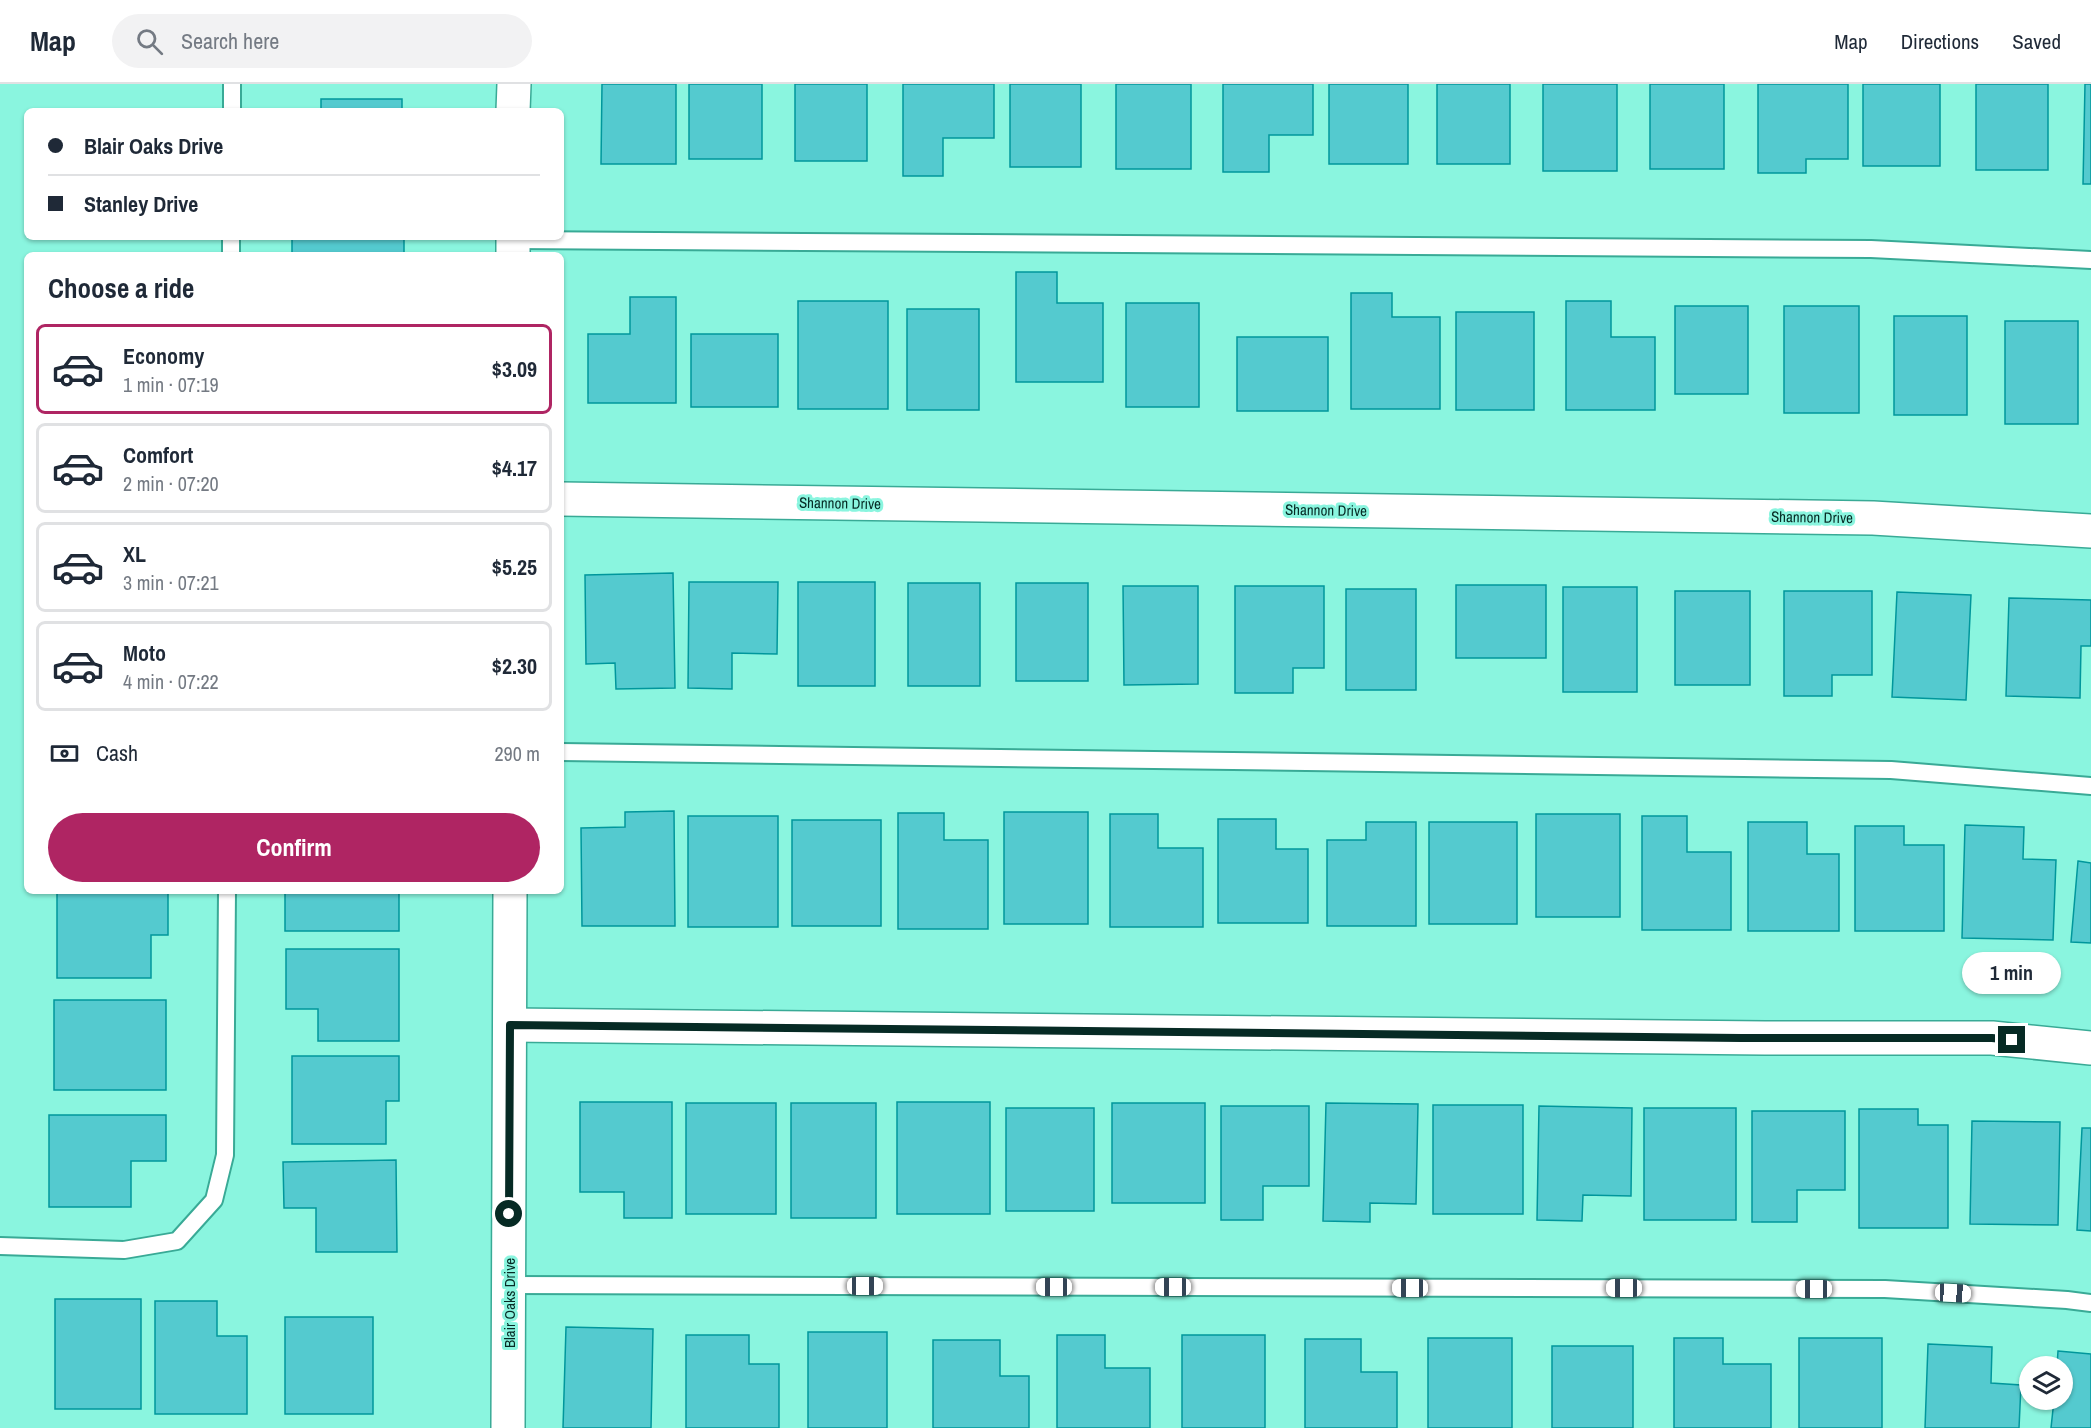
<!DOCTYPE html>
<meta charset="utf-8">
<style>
body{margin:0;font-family:"Archivo Narrow",sans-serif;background:#f2f2f3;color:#1f2937;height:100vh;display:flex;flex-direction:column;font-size:22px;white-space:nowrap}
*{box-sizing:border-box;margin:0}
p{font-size:20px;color:#747a83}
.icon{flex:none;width:33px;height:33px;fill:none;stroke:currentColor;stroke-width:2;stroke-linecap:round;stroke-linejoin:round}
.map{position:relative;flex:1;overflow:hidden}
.sheet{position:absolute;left:24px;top:168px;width:540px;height:642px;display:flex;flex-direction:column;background:#fff;border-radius:9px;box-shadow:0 2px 4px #0004}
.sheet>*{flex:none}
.guide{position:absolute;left:24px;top:24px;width:540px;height:132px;border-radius:9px;box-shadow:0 2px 4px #0004;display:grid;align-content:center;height:132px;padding:0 24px;background:#fff}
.tools{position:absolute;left:2019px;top:1272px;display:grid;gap:12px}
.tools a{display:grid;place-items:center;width:54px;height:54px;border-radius:50%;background:#fff;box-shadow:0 2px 4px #0004;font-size:30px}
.end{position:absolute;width:27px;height:27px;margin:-14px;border:8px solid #062a24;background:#fff;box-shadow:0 0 0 3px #fff}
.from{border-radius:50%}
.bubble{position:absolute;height:42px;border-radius:21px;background:#fff;box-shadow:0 2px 4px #0004;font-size:20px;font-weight:800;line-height:42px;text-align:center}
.car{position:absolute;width:18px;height:36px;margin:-18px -9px;border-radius:8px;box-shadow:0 0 4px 2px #0007;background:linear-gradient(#fff 24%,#345 0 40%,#fff 0 76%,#345 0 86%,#fff 0)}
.guide b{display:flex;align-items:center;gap:21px;height:57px;font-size:22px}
.guide b+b{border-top:2px solid #e0e1e3}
.guide i{width:15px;height:15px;background:#1f2937}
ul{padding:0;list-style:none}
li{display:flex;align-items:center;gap:18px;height:90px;margin:0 12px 9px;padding:0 12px;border:3px solid #e0e1e3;border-radius:9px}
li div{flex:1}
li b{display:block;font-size:22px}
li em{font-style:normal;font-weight:800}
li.selected{border-color:#af2563}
li>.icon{width:54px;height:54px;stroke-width:1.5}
h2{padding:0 24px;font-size:27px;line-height:72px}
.pay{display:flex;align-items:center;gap:15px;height:66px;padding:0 24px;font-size:22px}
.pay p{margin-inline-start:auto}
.cta{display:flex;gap:12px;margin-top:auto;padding:12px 24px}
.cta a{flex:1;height:69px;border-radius:36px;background:#af2563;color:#fff;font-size:24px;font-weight:800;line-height:69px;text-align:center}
header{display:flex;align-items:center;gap:36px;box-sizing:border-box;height:84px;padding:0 30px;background:#fff;border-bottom:2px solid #e0e1e3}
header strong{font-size:28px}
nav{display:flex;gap:33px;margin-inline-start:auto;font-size:21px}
.search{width:420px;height:54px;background:#f2f2f3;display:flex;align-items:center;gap:15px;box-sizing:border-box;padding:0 21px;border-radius:33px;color:#747a83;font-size:22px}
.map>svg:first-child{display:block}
</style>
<header>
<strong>Map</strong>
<div class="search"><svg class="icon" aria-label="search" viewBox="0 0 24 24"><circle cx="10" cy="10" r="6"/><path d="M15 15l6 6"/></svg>Search here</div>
<nav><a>Map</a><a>Directions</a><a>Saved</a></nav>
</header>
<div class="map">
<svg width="2091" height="1344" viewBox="0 0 2091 1344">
<rect width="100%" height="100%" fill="#8af5df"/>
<!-- building -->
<path fill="#54cacf" stroke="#00979c" stroke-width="1.5" d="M602,0h74v80h-75z
M689,0h73v75h-73z
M795,0h72v77h-72z
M903,0h91v54h-51v38h-40z
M1010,0h71v83h-71z
M1116,0h75v85h-75z
M1223,0h90v51h-44v37h-46z
M1329,0h79v80h-79z
M1437,0h73v80h-73z
M1543,0h74v87h-74z
M1650,0h74v85h-74z
M1758,0h90v75h-42v14h-48z
M1863,0h77v82h-77z
M1976,0h72v86h-72z
M2085,0h6v100h-8z
M321,15h81v12h-81z
M292,153h112v18h-112z
M1016,188h41v31h46v79h-87z
M1351,209h41v24h48v92h-89z
M630,213h46v106h-88v-69h42z
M798,217h90v108h-90z
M1566,217h45v36h44v73h-89z
M1126,219h73v104h-73z
M1675,222h73v88h-73z
M1784,222h75v107h-75z
M907,225h72v101h-72z
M1456,228h78v98h-78z
M1894,232h73v99h-73z
M2005,237h73v103h-73z
M691,250h87v73h-87z
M1237,253h91v74h-91z
M673,489l2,115 -59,1 -1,-26 -29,1 -1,-89z
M689,498h89l-1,72 -45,-1v36l-44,-1z
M798,498h77v104h-77z
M908,499h72v103h-72z
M1016,499h72v98h-72z
M1456,501h90v73h-90z
M1123,502h75v98l-74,1z
M1235,502h89v82h-31v25h-58z
M1563,503h74v105h-74z
M1346,505h70v101h-70z
M1675,507h75v94h-75z
M1784,507h88v84h-40v21h-48z
M1897,508l74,3 -5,105 -74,-3z
M2009,514l82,2v46h-10l-1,52 -74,-2z
M674,727l1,115h-93l-1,-98 44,-1v-15z
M1004,728h84v112h-84z
M898,729h46v27h44v89h-90z
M1110,730h48v34h45v79h-93z
M1536,730h84v103h-84z
M688,732h90v111h-90z
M1642,732h45v36h44v78h-89z
M1218,735h58v30h32v74h-90z
M792,736h89v106h-89z
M1366,738h50v104h-89v-86h39z
M1429,738h88v102h-88z
M1748,738h59v32h32v77h-91z
M1965,741l59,2 -1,32 33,1 -3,80 -91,-2z
M1855,742h49v19h40v86h-89z
M2078,777l13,2v80l-20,-1z
M57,807h111v44h-17v43h-94z
M285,807h114v40h-114z
M286,865h113v92h-81v-32h-32z
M54,916h112v90h-112z
M292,972h107v45h-13v43h-94z
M580,1018h92v116h-48v-26h-44z
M897,1018h93v112h-93z
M686,1019h90v111h-90z
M791,1019h85v115h-85z
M1112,1019h93v100h-93z
M1326,1019l92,1 -2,100 -46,-1v19l-47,-1z
M1433,1021h90v109h-90z
M1221,1022h88v80h-46v34h-42z
M1539,1022l93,2 -1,88 -48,-1 -1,26 -45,-1z
M1006,1024h88v103h-88z
M1644,1024h92v112h-92z
M1859,1025h59v16h30v103h-89z
M1752,1027h93v79h-48v32h-45z
M49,1031h117v46h-35v46h-82z
M1972,1037l88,1 -2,103 -88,-1z
M2082,1044h9v103l-14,-1z
M396,1076l1,92h-81v-44h-32l-1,-46z
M55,1215h86v110h-86z
M155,1217h62v35h30v78h-92z
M285,1233h88v97h-88z
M566,1243l87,2 -2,99h-88z
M808,1248h79v96h-79z
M686,1251h63v29h30v64h-93z
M1057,1251h48v33h45v60h-93z
M1182,1251h83v93h-83z
M1428,1254h84v90h-84z
M1674,1254h49v26h48v64h-97z
M1799,1254h83v90h-83z
M1305,1255h56v33h36v56h-92z
M933,1256h67v36h29v52h-96z
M1928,1260l64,3 -1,36 30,2 -2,43h-94z
M1552,1262h81v82h-81z
M2058,1267l33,3v74h-40l3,-28h8v-34h-5z"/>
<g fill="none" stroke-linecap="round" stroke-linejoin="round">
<defs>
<path id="service" d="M232,27v-27
M513,156l1358,9 220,11
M231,171v-18
M561,668l1330,18 200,16
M0,1162l124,4 53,-9 37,-41 11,-45 2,-264
M509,1201l1376,4 182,11 24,3"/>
<path id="minor" d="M561,415l1312,19 218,13
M510,941l1255,13h227l99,10"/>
<path id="tertiary" d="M513,27l1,-27
M513,171v-18
M508,1344l2,-537"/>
</defs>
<!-- service casing -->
<use href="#service" stroke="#39aa96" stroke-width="20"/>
<!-- minor casing -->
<use href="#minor" stroke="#39aa96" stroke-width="36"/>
<!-- tertiary casing -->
<use href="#tertiary" stroke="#39aa96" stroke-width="36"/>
<!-- service -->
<use href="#service" stroke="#fff" stroke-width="16"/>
<!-- minor -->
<use href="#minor" stroke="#fff" stroke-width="33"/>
<!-- tertiary -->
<use href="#tertiary" stroke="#fff" stroke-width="33"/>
</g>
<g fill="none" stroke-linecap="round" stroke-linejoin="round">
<!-- route -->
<path stroke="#062a24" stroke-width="8" d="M509,1130l1,-189 1231,13h251l20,2"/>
</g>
<g text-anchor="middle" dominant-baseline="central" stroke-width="6" stroke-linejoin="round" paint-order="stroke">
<!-- street labels -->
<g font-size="15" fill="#062a24" stroke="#8af5df">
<text transform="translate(840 419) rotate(1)">Shannon Drive</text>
<text transform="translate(1326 426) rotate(1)">Shannon Drive</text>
<text transform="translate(1812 433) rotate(1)">Shannon Drive</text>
<text transform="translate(509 1219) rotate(-90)">Blair Oaks Drive</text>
</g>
</g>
</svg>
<div class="tools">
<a><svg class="icon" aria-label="layers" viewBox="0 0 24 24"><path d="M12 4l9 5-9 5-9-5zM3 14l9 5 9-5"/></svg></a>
</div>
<i class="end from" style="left:509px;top:1130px"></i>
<i class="end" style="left:2012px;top:956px"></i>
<div class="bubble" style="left:1962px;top:868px;width:99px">1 min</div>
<i class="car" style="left:865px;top:1202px;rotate:90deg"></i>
<i class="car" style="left:1054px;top:1203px;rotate:270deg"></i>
<i class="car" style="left:1173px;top:1203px;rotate:270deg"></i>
<i class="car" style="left:1410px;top:1204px;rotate:270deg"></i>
<i class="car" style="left:1624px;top:1204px;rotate:270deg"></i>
<i class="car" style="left:1814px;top:1205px;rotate:270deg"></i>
<i class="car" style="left:1953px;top:1209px;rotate:93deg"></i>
<div class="guide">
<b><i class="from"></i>Blair Oaks Drive</b>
<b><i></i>Stanley Drive</b>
</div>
<section class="sheet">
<h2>Choose a ride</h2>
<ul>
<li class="selected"><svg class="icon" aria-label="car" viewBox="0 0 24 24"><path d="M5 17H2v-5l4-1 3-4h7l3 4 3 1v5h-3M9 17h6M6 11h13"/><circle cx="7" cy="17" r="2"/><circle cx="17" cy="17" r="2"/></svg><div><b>Economy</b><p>1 min · 07:19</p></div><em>$3.09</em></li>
<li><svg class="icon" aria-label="car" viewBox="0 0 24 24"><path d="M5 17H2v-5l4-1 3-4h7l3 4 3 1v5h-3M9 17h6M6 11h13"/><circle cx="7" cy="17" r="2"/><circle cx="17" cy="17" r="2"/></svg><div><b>Comfort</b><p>2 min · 07:20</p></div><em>$4.17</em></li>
<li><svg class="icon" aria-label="car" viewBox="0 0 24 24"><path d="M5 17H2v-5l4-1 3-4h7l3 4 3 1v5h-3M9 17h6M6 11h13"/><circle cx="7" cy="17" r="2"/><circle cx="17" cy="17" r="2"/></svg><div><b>XL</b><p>3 min · 07:21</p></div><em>$5.25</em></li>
<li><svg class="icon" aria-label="car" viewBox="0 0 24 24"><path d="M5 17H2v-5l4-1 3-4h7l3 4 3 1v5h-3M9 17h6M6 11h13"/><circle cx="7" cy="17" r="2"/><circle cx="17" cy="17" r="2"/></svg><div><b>Moto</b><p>4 min · 07:22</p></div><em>$2.30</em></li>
</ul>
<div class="pay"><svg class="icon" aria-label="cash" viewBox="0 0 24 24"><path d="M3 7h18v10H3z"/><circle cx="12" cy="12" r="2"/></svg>Cash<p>290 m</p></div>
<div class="cta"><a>Confirm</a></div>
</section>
</div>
